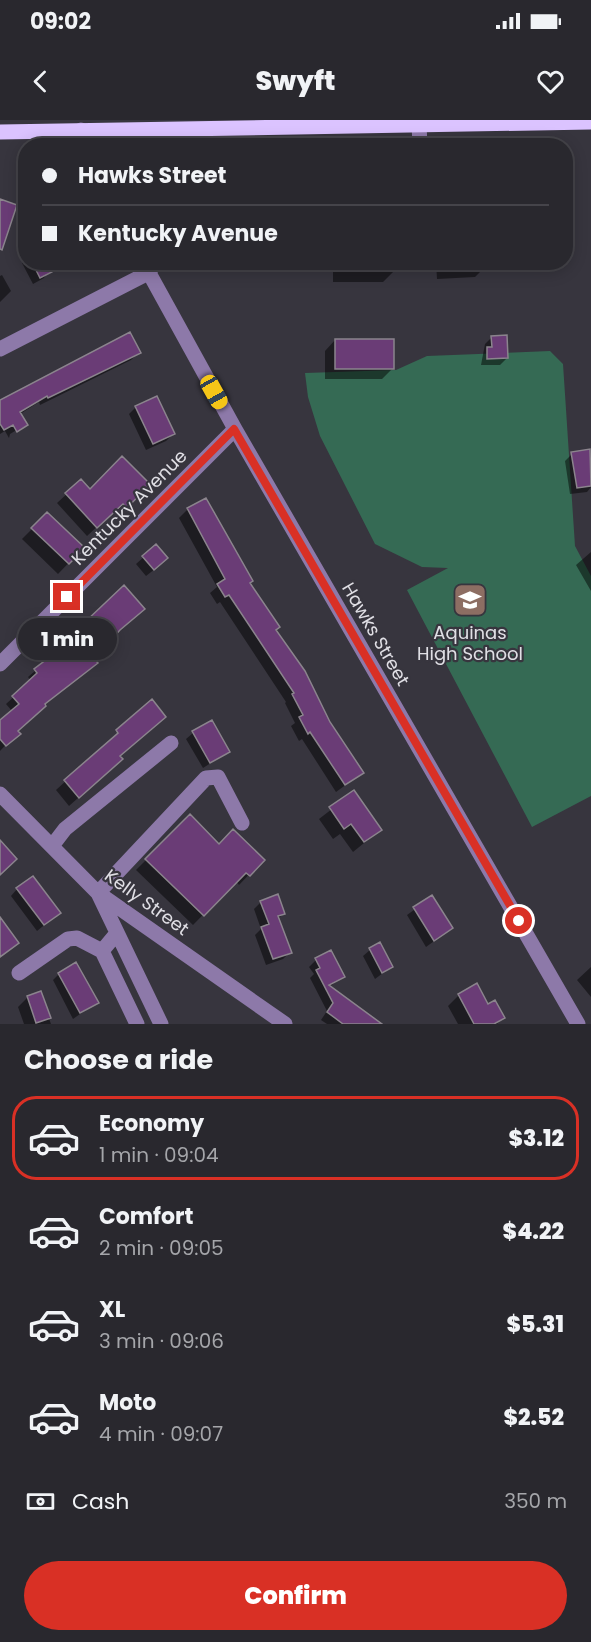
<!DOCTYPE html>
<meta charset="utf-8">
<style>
body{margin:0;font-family:Poppins,sans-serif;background:#35343a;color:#f1f3f6;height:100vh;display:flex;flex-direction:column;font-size:22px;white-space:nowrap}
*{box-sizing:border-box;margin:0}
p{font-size:20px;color:#a5a6aa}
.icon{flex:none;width:33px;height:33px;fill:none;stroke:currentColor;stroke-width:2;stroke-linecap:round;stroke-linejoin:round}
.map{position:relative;height:904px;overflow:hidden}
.panel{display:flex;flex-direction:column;background:#29282e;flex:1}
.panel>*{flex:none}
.top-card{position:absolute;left:18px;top:18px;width:555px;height:132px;border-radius:24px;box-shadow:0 3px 15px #0003,0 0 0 2px #45444a;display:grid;align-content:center;height:132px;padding:0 24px;background:#29282e}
.end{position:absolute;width:27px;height:27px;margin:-14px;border:8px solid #d93025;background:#fff;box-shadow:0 0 0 3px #fff}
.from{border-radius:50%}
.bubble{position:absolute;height:42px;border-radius:21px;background:#29282e;box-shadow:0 3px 15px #0003,0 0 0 2px #45444a;font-size:20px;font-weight:800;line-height:42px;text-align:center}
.car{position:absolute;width:18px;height:36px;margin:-18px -9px;border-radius:8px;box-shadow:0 0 4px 2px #0007;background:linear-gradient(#f5c518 24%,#345 0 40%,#f5c518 0 76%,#345 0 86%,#f5c518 0)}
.top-card b{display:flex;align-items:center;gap:21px;height:57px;font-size:22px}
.top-card b+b{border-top:2px solid #45444a}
.top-card i{width:15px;height:15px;background:#f1f3f6}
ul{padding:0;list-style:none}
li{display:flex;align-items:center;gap:18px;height:84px;margin:0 12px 9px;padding:0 12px;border:3px solid transparent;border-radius:24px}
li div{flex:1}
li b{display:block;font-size:22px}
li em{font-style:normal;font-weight:800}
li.selected{border-color:#d93025}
li>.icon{width:54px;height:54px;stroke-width:1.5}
h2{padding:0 24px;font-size:27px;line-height:72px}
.pay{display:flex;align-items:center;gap:15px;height:66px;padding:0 24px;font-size:22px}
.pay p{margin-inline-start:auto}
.button{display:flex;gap:12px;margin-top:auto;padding:12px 24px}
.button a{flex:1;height:69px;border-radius:36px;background:#d93025;color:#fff;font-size:24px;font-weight:800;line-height:69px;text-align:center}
.status{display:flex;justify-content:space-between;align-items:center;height:42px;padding:0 30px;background:#29282e;direction:ltr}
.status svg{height:16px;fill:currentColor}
header{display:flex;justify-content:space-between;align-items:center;height:78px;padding:0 24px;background:#29282e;font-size:27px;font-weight:800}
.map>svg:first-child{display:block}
</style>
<div class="status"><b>09:02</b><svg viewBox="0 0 49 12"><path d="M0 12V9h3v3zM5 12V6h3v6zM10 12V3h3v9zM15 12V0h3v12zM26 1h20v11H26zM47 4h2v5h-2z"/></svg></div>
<header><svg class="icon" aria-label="back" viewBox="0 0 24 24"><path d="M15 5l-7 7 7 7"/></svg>Swyft<svg class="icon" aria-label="heart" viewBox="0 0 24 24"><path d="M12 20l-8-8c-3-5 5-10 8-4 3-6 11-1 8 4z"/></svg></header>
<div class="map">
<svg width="591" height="904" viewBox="0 0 591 904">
<rect width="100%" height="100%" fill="#37353e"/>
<!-- green -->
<path fill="#356a54" d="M550,231l13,13 12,182 16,30v220l-59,31 -125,-237 41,-22 -26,-1 -47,-23 -55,-108 -12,-39 -3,-24 91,-3 31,-14z"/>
<!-- shadow -->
<path fill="#0007" d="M26,140v2h36l-13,7 -5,9 -11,6 -11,-21z
M333,142h64v6l-14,14h-50z
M436,142h111l-8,9 -59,1 -5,5 -38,2z
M2,155l9,16 -11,11v-26z
M492,217l15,21 -7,7h-19l4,-21z
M335,220l57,29 -10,10h-57v-28z
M139,232l-8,8 -91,45 -1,-3 -19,12 6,11 -6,6v-3l-10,6 -1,4 -4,-7 -5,3v-32l21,-13 1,2z
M136,287l37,27 -7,7 -20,9 -17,-36z
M588,331l3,36 -4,5 -17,2 -5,-33 7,-7z
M81,361l9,10 58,-7 -31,32 -4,-4 -26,24 -30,-33z
M206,380l69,131 87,142 -26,19 -34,-53 -3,2 -8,-15 4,-3 -10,-20 1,-1 -66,-100 -3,2 -7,-11 7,-6 -38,-69 8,-8z
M47,394l36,34 -25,26 -36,-35z
M156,426l4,19 -14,11 -10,-12z
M591,432v39l-15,-26z
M124,467l-9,47 -23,25 4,4 -53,42 -43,46v-29l12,-11 -6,-7 25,-23 -3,-4 7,-6 48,-37 -4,-4z
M152,582l-40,66 -43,38 -13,-16z
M193,613l35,19 -25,16 -17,-29z
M354,672l26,38 -27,22 -13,-18 -7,5 -14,-20z
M190,696l29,30 44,14 -24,25 -3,-4 -43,44 -57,-55z
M17,769l42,24 -22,18 -26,-35z
M432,777l20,31 -26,19 -19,-32z
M261,782l23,11 -6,6 12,33 -7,7 -17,6 -11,-30 6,-6 -7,-20z
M370,830l21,17 -16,12 -12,-23z
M316,840l27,17 -14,10 46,34 -3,3h-45l-6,-4 6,-9 -17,-33 4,-4 -5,-7z
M591,847v30l-14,-17z
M60,853l37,29 -24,17 -20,-39z
M476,865l12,21 15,11 -6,7h-39l-10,-18 11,-11z
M40,873l11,31h-27l-6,-17 10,-10z"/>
<!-- building -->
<path fill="#6a3c76" stroke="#8b848d" stroke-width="1.5" d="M0,79l17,6 -15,45 -2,-1z
M32,142h16l4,10 -12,6z
M130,212l11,21 -93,45 -1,-2 -27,16 8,13 -11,7 -4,-7 -9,5 -4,-6v-24z
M507,215l1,23 -21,1v-12h5l-1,-11z
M335,219h59v30h-59z
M157,276l18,38 -22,10 -18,-38z
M590,329l1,37 -14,2 -6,-36z
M122,336l28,28 -23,24 -4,-4 -26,24 -32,-35 16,-14 9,10z
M206,378l47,83 -3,2 30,44 -4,3 29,41 25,51 34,51 -19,12 -35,-53 -2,2 -9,-17 4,-2 -11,-21 2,-1 -65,-98 -4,2 -8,-13 8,-5 -38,-71z
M47,392l38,36 -16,16 -38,-36z
M156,424l12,14 -14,12 -12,-14z
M124,465l21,24 -25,21 -26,29 4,4 -53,41 1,2 -28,25 3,3 -15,12 -6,-7v-19l19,-16 -7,-8 25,-23 -3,-4 55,-42 -4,-5z
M152,579l14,18 -46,39 3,3 -44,39 -15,-18 54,-47 -2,-3z
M212,600l18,32 -20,11 -18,-32z
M354,670l28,40 -18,12 -13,-18 -7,5 -15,-22z
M190,694l29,30 14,-15 32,31 -15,16 -4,-3 -42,43 -59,-57z
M0,720l17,19 -17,16z
M33,756l28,37 -17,12 -28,-37z
M278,774l7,20 -7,2 14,37 -19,6 -12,-32 8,-3 -9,-23z
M432,775l21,33 -19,13 -21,-34z
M0,797l19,26 -19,14z
M380,822l13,25 -11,6 -13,-25z
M331,830l14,27 -16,8 53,39h-39l-16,-12 6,-9 -17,-33 4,-2 -5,-10z
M76,842l23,41 -19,10 -22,-40z
M477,863l11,21 7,-4 10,18 -11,6h-20l-16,-30z
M41,871l10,27 -15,5 -9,-27z"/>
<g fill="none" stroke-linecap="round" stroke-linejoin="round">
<!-- minor -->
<path stroke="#8d79a9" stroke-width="15" d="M419,4l1,22
M81,10l7,16
M143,142l92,167 343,595
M0,229l148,-76 8,-11
M0,544l235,-235
M0,674l98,99 187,131
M52,726l13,-17 106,-86
M117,813l-15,18 35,73
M19,853l49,-34 9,-1 25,13
M161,904l-63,-131 108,-115 12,-1 24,46"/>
<!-- major -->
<path stroke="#dbc3ff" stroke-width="15" d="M0,12l591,-10"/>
</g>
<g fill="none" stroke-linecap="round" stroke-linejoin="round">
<!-- route -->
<path stroke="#d93025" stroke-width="8" d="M67,477l167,-168 285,492"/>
</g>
<!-- icons -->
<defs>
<symbol id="school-square" viewBox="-11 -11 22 22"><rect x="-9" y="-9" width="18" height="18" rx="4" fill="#8d6e63" stroke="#37353e"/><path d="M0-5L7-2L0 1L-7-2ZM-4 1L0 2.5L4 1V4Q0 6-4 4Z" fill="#fff"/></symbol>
</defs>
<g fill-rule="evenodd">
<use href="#school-square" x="451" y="461" width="38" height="38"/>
</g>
<g text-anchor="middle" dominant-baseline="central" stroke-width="4.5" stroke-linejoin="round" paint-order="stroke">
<!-- street labels -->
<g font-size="18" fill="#e0dfe5" stroke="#37353e">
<text transform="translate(129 387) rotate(-45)">Kentucky Avenue</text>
<text transform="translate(376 514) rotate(60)">Hawks Street</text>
<text transform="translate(147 782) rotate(36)">Kelly Street</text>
</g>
<!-- poi labels -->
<g font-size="18" fill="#e0dfe5" stroke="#37353e">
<text x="470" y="512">Aquinas<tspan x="470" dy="21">High School</tspan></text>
</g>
</g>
</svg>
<i class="end from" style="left:519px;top:801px"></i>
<i class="end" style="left:67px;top:477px"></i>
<div class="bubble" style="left:18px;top:498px;width:99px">1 min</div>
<i class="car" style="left:214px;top:272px;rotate:151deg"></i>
<div class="top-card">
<b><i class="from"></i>Hawks Street</b>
<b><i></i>Kentucky Avenue</b>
</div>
</div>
<section class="panel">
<h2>Choose a ride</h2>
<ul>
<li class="selected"><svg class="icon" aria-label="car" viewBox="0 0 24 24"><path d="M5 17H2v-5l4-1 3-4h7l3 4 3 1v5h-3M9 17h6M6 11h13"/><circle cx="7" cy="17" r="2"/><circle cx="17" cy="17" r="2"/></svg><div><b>Economy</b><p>1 min · 09:04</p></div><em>$3.12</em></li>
<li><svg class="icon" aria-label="car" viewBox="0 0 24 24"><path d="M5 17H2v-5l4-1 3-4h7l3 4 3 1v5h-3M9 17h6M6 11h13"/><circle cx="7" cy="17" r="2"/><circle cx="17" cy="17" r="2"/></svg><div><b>Comfort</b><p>2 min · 09:05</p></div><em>$4.22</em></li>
<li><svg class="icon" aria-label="car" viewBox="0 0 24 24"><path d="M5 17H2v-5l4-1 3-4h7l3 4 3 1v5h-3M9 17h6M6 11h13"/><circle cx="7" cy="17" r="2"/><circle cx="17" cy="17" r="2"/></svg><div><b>XL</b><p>3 min · 09:06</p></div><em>$5.31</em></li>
<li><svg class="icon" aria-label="car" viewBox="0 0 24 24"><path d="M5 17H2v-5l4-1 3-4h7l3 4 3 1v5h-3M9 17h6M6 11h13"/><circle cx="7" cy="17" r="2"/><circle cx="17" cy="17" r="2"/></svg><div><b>Moto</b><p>4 min · 09:07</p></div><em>$2.52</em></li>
</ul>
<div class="pay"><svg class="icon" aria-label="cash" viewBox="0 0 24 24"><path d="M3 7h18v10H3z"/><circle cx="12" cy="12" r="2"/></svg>Cash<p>350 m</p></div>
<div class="button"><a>Confirm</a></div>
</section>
